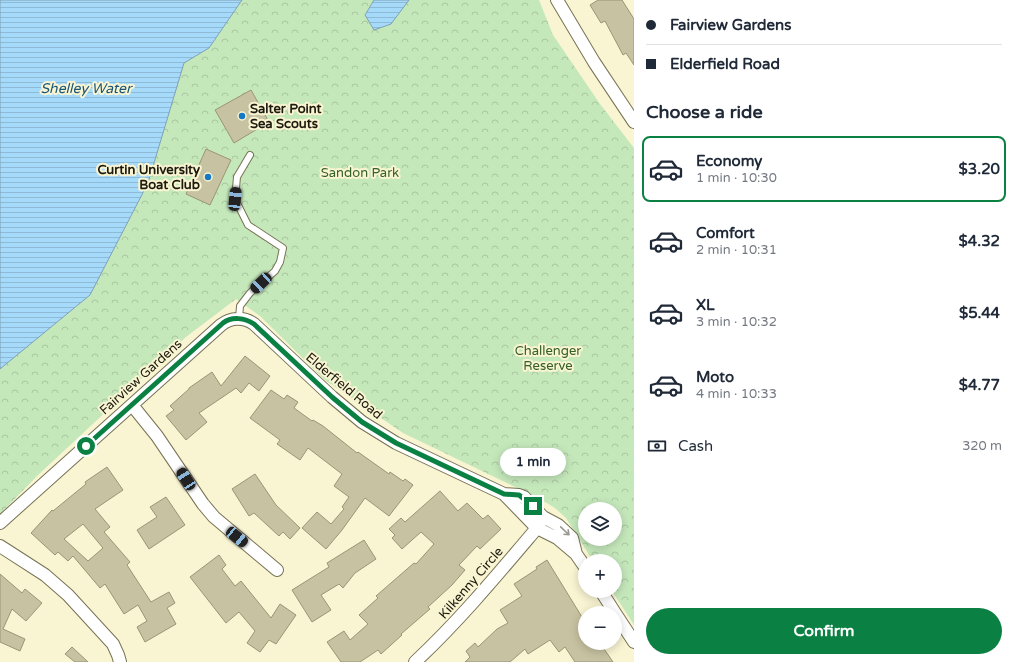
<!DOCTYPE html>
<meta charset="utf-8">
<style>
body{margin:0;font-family:"Varela Round",sans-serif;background:#f2f2f3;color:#1f2937;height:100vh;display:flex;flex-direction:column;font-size:15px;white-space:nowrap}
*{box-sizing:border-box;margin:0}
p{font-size:13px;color:#747a83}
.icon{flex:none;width:22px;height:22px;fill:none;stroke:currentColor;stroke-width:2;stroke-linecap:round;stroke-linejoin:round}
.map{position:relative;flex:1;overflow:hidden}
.sheet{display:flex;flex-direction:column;background:#fff;width:380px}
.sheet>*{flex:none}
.hud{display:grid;align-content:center;height:88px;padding:0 12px;background:#fff}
.fabs{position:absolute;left:578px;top:502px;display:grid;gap:8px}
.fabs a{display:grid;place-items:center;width:44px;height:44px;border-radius:50%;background:#fff;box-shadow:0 2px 10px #0003;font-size:20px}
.end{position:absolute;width:18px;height:18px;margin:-9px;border:5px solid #0b8043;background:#fff;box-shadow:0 0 0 2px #fff}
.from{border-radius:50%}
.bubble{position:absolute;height:28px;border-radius:14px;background:#fff;box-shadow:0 2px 10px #0003;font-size:13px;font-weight:800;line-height:28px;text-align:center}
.car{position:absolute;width:12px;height:24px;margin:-12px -6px;border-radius:5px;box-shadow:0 0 3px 1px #0007;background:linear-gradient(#222 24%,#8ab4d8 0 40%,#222 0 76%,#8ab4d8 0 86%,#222 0)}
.hud b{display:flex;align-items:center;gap:14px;height:38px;font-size:15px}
.hud b+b{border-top:1px solid #e0e1e3}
.hud i{width:10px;height:10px;background:#1f2937}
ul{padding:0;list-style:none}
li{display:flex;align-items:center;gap:12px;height:66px;margin:0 8px 6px;padding:0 4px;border:2px solid transparent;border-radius:8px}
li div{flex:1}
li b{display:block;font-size:15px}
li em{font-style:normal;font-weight:800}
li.active{border-color:#0b8043}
li>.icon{width:36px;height:36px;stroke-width:1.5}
h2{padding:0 12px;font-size:18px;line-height:48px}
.pay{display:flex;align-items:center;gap:10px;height:44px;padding:0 12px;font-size:15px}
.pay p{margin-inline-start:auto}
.primary-button{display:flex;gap:8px;margin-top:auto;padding:8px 12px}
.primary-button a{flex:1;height:46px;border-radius:24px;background:#0b8043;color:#fff;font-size:16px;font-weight:800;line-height:46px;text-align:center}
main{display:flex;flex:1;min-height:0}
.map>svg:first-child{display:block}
</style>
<main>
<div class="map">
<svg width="634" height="662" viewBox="0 0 634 662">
<defs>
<pattern id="park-crowns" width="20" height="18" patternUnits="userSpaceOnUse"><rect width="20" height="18" fill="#c5e8bb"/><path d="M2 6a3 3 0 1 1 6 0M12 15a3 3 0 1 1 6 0" fill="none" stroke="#a9c6a0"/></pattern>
<pattern id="water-rules" width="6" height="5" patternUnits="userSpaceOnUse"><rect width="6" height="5" fill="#a6dafb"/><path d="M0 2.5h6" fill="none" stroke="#8ebad6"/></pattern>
</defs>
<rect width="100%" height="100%" fill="#f9f4d2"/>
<!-- park -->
<path fill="url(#park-crowns)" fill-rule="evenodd" d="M242,0h297l14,35 47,69 34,44v477l-22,-34h3v-30h-22l-27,-43 -11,-10 -15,-9 -137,-66 -78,-53 -65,-64 -24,-17 -50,38 -149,139 -37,38v-145l90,-74 58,-112 36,-120 25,-15zM585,509h30v30h-30z"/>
<!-- pitch -->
<path fill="#c5e8bb" d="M634,433v55c-7,-18 -8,-37 0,-55z"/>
<!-- water -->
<path fill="url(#water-rules)" stroke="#7da0b4" d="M0,0h242l-33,48 -25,15 -36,120 -58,112 -90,74z
M374,0h35l-18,24 -17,6 -9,-15z"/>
<!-- building -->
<path fill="#c7c2a1" stroke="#9a9576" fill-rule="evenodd" d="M598,0h24l12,19v46l-8,-12 -3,2 -18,-34 -4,2 -11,-18z
M251,90l18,32 -35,21 -19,-33z
M206,149l25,11 -21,45 -24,-11z
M245,356l25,20 -11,15 -10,-8 -8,10 -5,-5 -37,25 8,9 -21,18 -20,-24 8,-6 -4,-4 19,-17v-1l23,-16 9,14z
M271,390l13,9 3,-4 11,7 -4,6 18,13 1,-1 10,6 34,27 1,-1 31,22 1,-2 13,9 2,-2 8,6 -24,31 -24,-18 -23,32 -16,19 -24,-21 15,-16 14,12 13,-15 -2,-2 7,-10 -15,-11 8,-12 -34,-26 -8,12 -23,-16 3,-4 -30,-22z
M107,467l16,23 -28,19 15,18 -6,5 26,30 -3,3 24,37 18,-10 6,11 -8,5 9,16 -31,18 -8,-15 10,-6 -9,-16 -14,9 -19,-30 -5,4 -27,-32 -5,5 -10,-9 -3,3 -24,-22 21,-23 1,1 33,-27 -1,-2zM83,524l20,24 -15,13 -24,-22z
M255,474l21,31 24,23 -10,11 -7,-7 -4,4 -25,-23 -5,3 -17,-27z
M440,491l18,20 9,-8 16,16 5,-4 13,14 -21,20 -3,-3 -18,19 6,5 -13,15 -24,22 2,2 -29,25 1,1 -21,19 -3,-4 -18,12h-19l-14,-20 17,-11 6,9 18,-16 -9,-9 19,-17 -2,-2 38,-33 2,1 18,-20 -13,-12 -19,17 -10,-11 3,-3 -6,-6 12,-11 4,4z
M166,497l19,28 -36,24 -12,-19 20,-13 -7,-10z
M364,540l12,19 -21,14 -12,15 -4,-4 -18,11 10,15 -19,12 -20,-32 37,-23 -2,-4z
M219,555l7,10 -4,4 13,17 6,-5 30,37 9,-14 16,11 -20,29 -7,-4 -9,12 -13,-9 8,-12 -16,-19 -13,11 -36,-46z
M547,560l38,62v21h15l13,19h-38l-10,-15 -6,5 -9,-12 -22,14 -3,-5 -15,13h-45l5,-5 -4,-6 9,-8 3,4 19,-18 11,-6 -8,-13 22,-14 -8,-12 23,-15 -1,-2z
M0,574l22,19 3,-4 17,14 -16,18 -14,-12 -9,20 22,10 -5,12 -20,-9z
M72,647l16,15h-13l-10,-8z"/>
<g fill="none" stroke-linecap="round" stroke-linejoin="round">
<defs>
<path id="service" d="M239,319l1,-13 10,-13 25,-22 5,-9 3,-14 -35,-23 -13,-26 2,-22 13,-22"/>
<path id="minor" d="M557,0l37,62 40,60
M132,405l25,31 46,68 11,13 63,53
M504,494l33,34 20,10 19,16 9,13
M0,523l221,-198c10,-8 23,-8 33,-1l78,73 30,25 34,21 108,51 15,1 5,2 19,20 15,8 14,13 4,16
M0,546l45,29 23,20 45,49 5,11 2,7
M601,591l14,22
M615,613l19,29
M415,662c44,-41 83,-88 122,-134l6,-11"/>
</defs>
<!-- service casing -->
<use href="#service" stroke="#777254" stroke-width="8"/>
<!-- minor casing -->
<use href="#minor" stroke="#777254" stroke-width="14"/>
<!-- service -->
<use href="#service" stroke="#fff" stroke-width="6"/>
<!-- minor -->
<use href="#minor" stroke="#fff" stroke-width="12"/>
</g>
<!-- one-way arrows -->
<defs><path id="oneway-shaft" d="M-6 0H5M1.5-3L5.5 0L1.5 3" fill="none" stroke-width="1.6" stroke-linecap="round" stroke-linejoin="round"/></defs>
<use stroke="#999893" href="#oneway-shaft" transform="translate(565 531) rotate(44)"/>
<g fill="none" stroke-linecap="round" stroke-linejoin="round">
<!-- route -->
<path stroke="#0b8043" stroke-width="5" d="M86,446l137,-123c9,-7 22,-5 31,1l78,73 30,25 34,21 108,51 15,1 14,11"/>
</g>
<!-- markers -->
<g fill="#1379c4" stroke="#f9f4d2" stroke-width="1.5">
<circle cx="242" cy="116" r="4"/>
<circle cx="208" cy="177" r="4"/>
</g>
<g text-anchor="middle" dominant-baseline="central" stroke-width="4" stroke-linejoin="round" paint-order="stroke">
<!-- poi labels -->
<g font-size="13" font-weight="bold" fill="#1c1a0e" stroke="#f9f4d2" text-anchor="start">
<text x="250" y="109">Salter Point<tspan x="250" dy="15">Sea Scouts</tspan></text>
<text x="200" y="170" text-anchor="end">Curtin University<tspan x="200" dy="15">Boat Club</tspan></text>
</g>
<!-- park labels -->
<g font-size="13" fill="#346127" stroke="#f9f4d2">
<text x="360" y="173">Sandon Park</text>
<text x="548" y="351">Challenger<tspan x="548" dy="15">Reserve</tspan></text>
</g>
<!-- street labels -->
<g font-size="13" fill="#1c1a0e" stroke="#f9f4d2">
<text transform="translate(141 377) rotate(-42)">Fairview Gardens</text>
<text transform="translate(344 386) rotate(40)">Elderfield Road</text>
<text transform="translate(471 583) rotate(-49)">Kilkenny Circle</text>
</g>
<!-- water labels -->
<g font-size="14" font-style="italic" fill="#195676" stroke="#f9f4d2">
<text x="86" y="88">Shelley Water</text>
</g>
</g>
</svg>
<div class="fabs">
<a><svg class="icon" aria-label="layers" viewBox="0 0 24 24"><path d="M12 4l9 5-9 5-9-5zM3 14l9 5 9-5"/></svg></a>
<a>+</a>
<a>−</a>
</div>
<i class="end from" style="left:86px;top:446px"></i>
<i class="end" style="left:533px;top:506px"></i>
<div class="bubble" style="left:500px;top:448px;width:66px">1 min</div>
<i class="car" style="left:235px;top:199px;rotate:6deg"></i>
<i class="car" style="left:261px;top:283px;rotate:227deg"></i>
<i class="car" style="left:186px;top:479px;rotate:327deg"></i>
<i class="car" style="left:237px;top:537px;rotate:129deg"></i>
</div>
<section class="sheet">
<div class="hud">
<b><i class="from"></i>Fairview Gardens</b>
<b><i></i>Elderfield Road</b>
</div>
<h2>Choose a ride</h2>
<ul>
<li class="active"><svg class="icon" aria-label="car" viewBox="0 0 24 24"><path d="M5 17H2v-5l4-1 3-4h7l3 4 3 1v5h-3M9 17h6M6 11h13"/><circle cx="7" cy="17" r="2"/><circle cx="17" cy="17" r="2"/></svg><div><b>Economy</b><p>1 min · 10:30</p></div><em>$3.20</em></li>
<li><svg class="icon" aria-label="car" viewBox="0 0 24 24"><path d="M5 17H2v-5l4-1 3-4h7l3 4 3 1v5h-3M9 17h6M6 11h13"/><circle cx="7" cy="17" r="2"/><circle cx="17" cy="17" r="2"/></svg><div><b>Comfort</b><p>2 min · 10:31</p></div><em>$4.32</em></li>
<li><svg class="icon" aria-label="car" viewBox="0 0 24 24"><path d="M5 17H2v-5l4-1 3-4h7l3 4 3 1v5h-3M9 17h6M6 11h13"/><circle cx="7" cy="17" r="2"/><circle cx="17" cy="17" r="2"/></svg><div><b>XL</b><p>3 min · 10:32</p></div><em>$5.44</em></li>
<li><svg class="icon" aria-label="car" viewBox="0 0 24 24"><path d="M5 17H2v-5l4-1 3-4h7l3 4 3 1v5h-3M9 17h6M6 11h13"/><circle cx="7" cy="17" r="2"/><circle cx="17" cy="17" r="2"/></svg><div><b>Moto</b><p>4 min · 10:33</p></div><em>$4.77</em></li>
</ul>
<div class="pay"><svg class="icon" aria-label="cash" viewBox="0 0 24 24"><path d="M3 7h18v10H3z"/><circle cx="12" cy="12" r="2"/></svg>Cash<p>320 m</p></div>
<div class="primary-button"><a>Confirm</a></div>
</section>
</main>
